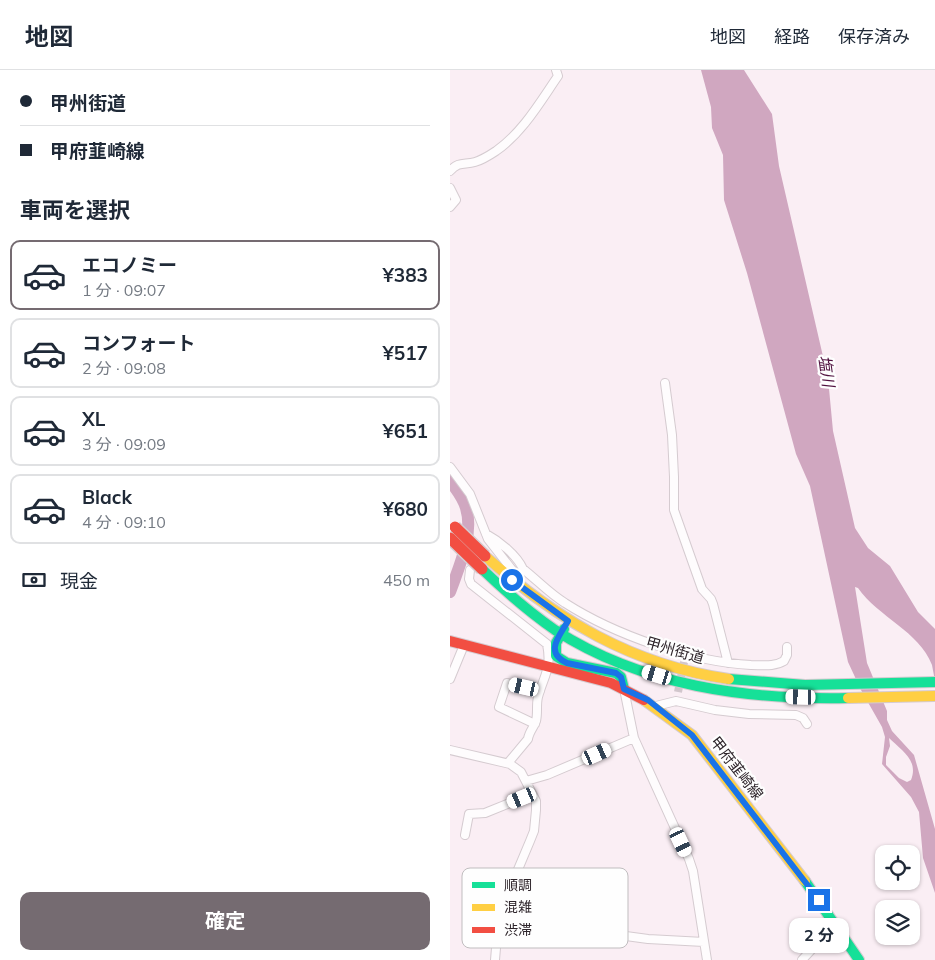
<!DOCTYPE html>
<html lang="ja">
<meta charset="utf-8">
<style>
body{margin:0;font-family:Mulish,"Noto Sans JP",sans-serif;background:#f6f6f7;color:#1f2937;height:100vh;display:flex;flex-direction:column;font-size:19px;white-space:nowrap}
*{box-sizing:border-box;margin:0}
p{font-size:16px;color:#747a83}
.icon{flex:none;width:28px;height:28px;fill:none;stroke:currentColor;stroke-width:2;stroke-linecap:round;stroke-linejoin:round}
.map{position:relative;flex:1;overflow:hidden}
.side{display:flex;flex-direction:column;background:#fff;width:450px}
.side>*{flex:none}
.guide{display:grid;align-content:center;height:110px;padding:0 20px;background:#fff}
.controls{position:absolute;left:425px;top:775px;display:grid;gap:10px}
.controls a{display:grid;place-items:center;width:45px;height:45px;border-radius:10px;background:#fff;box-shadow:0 1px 4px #0004;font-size:25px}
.end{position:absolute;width:22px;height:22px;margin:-11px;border:6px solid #1a73e8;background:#fff;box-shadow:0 0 0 2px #fff}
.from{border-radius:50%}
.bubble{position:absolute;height:35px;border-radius:10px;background:#fff;box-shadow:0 1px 4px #0004;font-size:16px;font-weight:700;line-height:35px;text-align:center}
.car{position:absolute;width:15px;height:30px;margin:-15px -8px;border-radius:6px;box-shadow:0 0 4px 1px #0007;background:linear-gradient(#fff 24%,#345 0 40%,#fff 0 76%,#345 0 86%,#fff 0)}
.guide b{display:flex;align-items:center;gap:18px;height:48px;font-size:19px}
.guide b+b{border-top:1px solid #e0e1e3}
.guide i{width:12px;height:12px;background:#1f2937}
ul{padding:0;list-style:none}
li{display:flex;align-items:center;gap:15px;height:70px;margin:0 10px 8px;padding:0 10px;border:2px solid #e0e1e3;border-radius:10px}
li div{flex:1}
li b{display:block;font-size:19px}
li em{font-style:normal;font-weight:700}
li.on{border-color:#756b71}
li>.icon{width:45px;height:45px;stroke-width:1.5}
h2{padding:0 20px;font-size:22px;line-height:60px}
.pay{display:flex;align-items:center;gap:12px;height:55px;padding:0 20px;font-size:19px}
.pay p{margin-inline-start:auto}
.button{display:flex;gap:10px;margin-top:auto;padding:10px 20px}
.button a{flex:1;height:58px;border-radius:10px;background:#756b71;color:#fff;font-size:20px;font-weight:700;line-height:58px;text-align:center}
header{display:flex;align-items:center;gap:30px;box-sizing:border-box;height:70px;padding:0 25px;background:#fff;border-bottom:1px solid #e0e1e3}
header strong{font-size:24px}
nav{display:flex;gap:28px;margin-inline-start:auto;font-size:18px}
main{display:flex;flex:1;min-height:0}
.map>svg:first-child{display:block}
</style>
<header>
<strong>地図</strong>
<nav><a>地図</a><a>経路</a><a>保存済み</a></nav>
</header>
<main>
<section class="side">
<div class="guide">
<b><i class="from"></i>甲州街道</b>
<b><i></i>甲府韮崎線</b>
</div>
<h2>車両を選択</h2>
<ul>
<li class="on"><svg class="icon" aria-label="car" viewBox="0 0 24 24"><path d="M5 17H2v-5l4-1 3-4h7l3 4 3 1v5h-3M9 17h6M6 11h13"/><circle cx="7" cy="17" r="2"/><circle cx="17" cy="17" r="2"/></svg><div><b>エコノミー</b><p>1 分 · 09:07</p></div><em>¥383</em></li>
<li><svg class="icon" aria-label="car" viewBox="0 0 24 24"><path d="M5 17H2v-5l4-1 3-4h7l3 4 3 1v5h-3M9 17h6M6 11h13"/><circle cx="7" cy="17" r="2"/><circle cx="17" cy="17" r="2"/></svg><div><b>コンフォート</b><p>2 分 · 09:08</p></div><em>¥517</em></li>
<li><svg class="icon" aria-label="car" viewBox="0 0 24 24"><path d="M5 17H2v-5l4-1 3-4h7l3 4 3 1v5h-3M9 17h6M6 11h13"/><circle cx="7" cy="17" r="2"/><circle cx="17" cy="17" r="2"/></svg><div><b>XL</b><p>3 分 · 09:09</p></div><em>¥651</em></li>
<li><svg class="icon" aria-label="car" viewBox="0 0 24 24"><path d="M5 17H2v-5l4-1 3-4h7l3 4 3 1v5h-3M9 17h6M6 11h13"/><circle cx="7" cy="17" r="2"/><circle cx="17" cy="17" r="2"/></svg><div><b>Black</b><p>4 分 · 09:10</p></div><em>¥680</em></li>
</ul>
<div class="pay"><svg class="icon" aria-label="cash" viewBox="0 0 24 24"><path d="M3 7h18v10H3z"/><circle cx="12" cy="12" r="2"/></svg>現金<p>450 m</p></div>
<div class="button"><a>確定</a></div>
</section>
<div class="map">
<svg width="485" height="890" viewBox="0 0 485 890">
<rect width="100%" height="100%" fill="#faeef4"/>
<!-- water -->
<path fill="#d0a7c0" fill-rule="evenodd" d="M251,0h43l28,44 7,52 49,212 5,53 22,97 13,20 22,18 28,46 17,17v52c-1,-5 -2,-11 -3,-16 -13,-34 -54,-48 -74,-77l-3,-1 12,76 20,48v9l5,11 22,24 21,74v64l-12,-35 -4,-46 -8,-15 -29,-33 3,-27 -3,-10 -21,-37 -13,-28 -38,-176 -14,-32 -49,-181 -23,-73 -1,-45 -11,-27 -1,-21zM439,668c12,12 30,22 22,42l-4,2 -8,-4 -13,-13v-8l4,-11z"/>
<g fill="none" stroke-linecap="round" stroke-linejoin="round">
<!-- river -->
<path stroke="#d0a7c0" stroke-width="12" d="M0,411c6,8 13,16 16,27 8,26 -7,59 -16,84"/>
<!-- street-tunnel -->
<path stroke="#d1c6cc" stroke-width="8" stroke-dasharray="8 4" stroke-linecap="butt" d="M228,622l6,-30"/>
<defs>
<path id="street" d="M0,101c9,-10 14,-6 25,-9 7,-2 15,-7 21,-11 27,-19 44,-49 62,-75l-2,-6
M0,118l6,12 -6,7
M215,313l7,52 2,42v33l28,79 9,10 2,5 15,59
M0,397l20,27 18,45 25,32 -1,8
M36,464c13,7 31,21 37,35 14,11 27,25 42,34 50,32 127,59 186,62 12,0 23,2 33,-4l3,-6v-8
M20,500l-1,9 2,5 76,60c5,25 -3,31 -9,53 -2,8 0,16 -2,24 -2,6 -7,11 -8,18l-20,24
M0,609l14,-34
M174,619l10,49 55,121 4,12 14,89
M206,636l20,-5 39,9 34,4 47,1 7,3 4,6
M85,654l-36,-17 8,-24 33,8
M0,680l60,14 11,8 15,29v9l-2,21 -4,10 -16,38 -13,40 -3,5 -3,36
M76,711l21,-6 87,-37
M15,765l4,-21 16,-1 47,-19
M51,849l147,20 56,3
M352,890l11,-12 27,-19"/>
<path id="fast" d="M32,499c23,22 47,43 73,61 87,56 192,70 293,68
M114,559l-8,14v13l11,7 49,10 5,4 3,12
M279,609l76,6 130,-3
M355,811l54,79"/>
<path id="slow" d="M35,486c72,64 147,109 244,123
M398,628l87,-2
M194,630l48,35 113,146"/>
<path id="jam" d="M0,571l161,42 33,17"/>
</defs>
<!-- street casing -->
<use href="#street" stroke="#d5cbd0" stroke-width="10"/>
<!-- fast casing -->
<use href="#fast" stroke="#d5cbd0" stroke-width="12"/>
<!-- slow casing -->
<use href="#slow" stroke="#d5cbd0" stroke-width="12"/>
<!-- jam casing -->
<use href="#jam" stroke="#d5cbd0" stroke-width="12"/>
<!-- street -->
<use href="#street" stroke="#fefcfd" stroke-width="8"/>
<!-- fast -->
<use href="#fast" stroke="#16e098" stroke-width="10"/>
<!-- slow -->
<use href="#slow" stroke="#ffcf43" stroke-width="10"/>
<!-- jam -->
<use href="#jam" stroke="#f24e42" stroke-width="10"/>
<defs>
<path id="jam-bridge" d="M5,457l30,29
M0,468l32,31"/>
</defs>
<!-- jam-bridge casing -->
<use href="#jam-bridge" stroke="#d4cdd1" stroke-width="14" stroke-linecap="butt"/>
<!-- jam-bridge -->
<use href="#jam-bridge" stroke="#f24e42" stroke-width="11"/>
</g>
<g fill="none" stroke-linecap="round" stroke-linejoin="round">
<!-- route -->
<path stroke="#1a73e8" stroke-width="6" d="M62,510l56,41c-9,16 -24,31 -1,42l49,10 5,4 3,12 24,11 44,35 127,165"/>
</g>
<g text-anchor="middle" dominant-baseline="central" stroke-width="4.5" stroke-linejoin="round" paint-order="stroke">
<!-- street labels -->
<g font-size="15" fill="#2e252b" stroke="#fefefe">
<text transform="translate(225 580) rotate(16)">甲州街道</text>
<text transform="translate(287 698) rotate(52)">甲府韮崎線</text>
</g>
<!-- water labels -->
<g font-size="16" font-style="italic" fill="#50113f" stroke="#fefefe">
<text transform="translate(377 301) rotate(82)">塩川</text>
</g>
</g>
<!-- legend -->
<rect x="12" y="798" width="166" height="80" rx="8" fill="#fefefe" stroke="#c0bdbf" stroke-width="1"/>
<rect x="22" y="812" width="23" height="6" fill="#16e098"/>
<rect x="22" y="834" width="23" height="7" fill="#ffcf43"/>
<rect x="22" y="857" width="23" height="6" fill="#f24e42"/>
<g font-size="14" fill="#2e252b">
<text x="54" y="820">順調</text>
<text x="54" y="842">混雑</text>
<text x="54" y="865">渋滞</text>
</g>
</svg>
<div class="controls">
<a><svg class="icon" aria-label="locate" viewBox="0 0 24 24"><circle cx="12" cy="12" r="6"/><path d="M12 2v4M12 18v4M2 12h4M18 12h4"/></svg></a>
<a><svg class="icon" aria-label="layers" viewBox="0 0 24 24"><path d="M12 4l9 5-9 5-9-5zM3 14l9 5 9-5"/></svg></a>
</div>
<i class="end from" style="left:62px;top:510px"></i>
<i class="end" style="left:369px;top:830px"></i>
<div class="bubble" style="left:339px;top:848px;width:60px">2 分</div>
<i class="car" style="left:207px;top:605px;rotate:287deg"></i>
<i class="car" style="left:74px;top:617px;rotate:283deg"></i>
<i class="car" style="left:351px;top:627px;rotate:271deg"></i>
<i class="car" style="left:147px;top:684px;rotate:66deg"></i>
<i class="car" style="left:72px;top:728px;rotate:248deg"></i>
<i class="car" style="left:231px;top:772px;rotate:155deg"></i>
</div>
</main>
